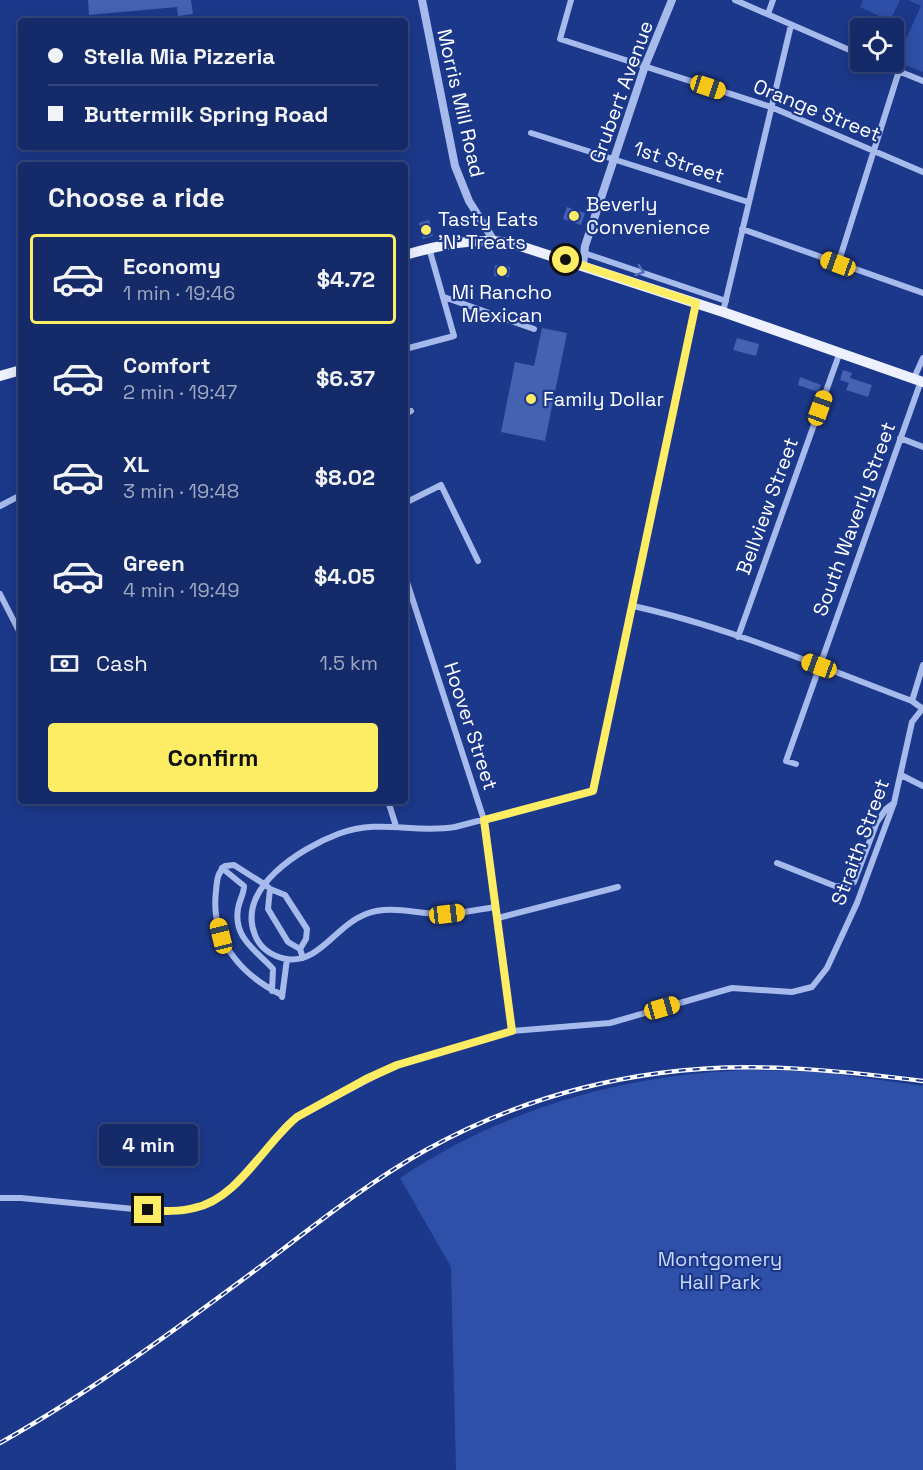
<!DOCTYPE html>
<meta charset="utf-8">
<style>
body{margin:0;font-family:"Space Grotesk",sans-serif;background:#1e326e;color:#f1f3f6;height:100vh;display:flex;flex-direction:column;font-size:22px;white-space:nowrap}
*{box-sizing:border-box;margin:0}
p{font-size:20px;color:#9da7c0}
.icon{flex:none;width:33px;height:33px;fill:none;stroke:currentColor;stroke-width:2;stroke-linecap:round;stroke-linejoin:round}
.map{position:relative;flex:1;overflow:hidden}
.details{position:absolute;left:18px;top:162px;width:390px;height:642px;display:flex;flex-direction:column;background:#152a68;border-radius:6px;box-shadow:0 3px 15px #0003,0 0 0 2px #34467c}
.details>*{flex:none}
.guide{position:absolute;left:18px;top:18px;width:390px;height:132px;border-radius:6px;box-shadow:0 3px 15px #0003,0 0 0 2px #34467c;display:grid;align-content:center;height:132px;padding:0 30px;background:#152a68}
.controls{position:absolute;left:850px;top:18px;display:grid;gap:12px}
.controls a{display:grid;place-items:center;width:54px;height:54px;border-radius:6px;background:#152a68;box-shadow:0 3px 15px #0003,0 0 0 2px #34467c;font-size:30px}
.end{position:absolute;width:27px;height:27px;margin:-14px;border:8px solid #fded65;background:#111;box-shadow:0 0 0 3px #111}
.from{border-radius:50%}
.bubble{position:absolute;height:42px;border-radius:6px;background:#152a68;box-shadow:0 3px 15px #0003,0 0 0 2px #34467c;font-size:20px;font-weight:700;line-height:42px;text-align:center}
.car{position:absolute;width:18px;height:36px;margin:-18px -9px;border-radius:8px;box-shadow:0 0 4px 2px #0007;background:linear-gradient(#f5c518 24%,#345 0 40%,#f5c518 0 76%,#345 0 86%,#f5c518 0)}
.guide b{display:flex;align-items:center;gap:21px;height:57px;font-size:22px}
.guide b+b{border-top:2px solid #34467c}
.guide i{width:15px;height:15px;background:#f1f3f6}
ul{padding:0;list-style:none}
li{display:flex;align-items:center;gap:18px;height:90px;margin:0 12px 9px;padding:0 18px;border:3px solid transparent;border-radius:6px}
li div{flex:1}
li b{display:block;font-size:22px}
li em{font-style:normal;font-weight:700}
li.current{border-color:#fded65}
li>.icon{width:54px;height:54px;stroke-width:1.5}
h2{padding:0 30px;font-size:27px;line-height:72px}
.pay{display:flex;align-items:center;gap:15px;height:66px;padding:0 30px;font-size:22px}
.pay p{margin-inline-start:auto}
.primary-button{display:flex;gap:12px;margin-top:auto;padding:12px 30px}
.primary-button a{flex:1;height:69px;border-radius:6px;background:#fded65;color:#111;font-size:24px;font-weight:700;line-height:69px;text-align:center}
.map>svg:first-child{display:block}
</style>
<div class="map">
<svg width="923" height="1470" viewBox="0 0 923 1470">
<rect width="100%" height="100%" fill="#1c388a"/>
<!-- green -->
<path fill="#2f50a8" d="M863,0h37l-10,21 -30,-14z
M908,0h15v72l-27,-11 25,-55z
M750,1070l72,2 101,14v384h-467l-5,-203 -51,-89c105,-70 224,-104 350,-108z"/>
<!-- building -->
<path fill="#4461b2" d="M88,0h103l2,14 -15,2 -1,-9 -88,8z
M567,207l18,6 -4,12 -18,-6z
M429,220l4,16 -10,3 -4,-16z
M495,265l15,2 -1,10 -15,-1z
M542,328l25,5 -22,108 -44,-9 14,-70 19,4z
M737,338l22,6 -3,12 -23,-6z
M843,370l9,3 -2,5 22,7 -4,12 -22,-7 3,-7 -9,-3z
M800,377l21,8 -3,7 -20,-7z"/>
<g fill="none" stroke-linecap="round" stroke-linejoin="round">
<!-- minor -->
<path stroke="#a7baec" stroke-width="6" d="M571,0l-11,39 211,68 152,65
M735,0l126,55
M768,14l5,-14
M876,62l47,19
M531,133l217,69
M742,229l181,64
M584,253l142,48
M838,264l61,-193
M444,297l90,32
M723,312l68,-287
M405,349l49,-13 -25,-88
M914,378l9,-20
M405,414l6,-3
M900,438l23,9
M405,503l36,-18 37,76
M0,506l21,-11
M405,576l79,244 28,211
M0,594l21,41
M633,606c96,21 188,61 279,95l11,8
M738,637l102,-285
M912,701l11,-36
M796,764l-10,-3 135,-380
M901,775l22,11
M388,801l8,25
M777,863l58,23h14l5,-4 23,-60 9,-13 8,-6
M222,868l22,18c0,8 -5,15 -6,23 -5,29 19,42 35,60l-1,22
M264,884l-30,-19 -9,1c-8,7 -8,15 -9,25 -6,49 25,84 66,104
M265,884l5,5 15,6 22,34 -1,10 -6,10 3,9
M270,889l-2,20 20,33 12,7
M496,907c-16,2 -33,6 -49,7 -27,1 -56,-10 -81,0 -31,12 -47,50 -80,45 -14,-3 -26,-11 -31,-24 -19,-47 46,-87 83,-101 43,-16 75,0 117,-7l138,-36 103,-488
M498,918l120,-31
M282,997l5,-38
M0,1198h21l113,11 35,2 24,-2 21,-8 17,-12 56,-64 10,-8 95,-50 120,-36 98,-8 122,-35 60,4 20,-5 15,-19 30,-65 37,-100 18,-81 11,-14"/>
<!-- tertiary -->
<path stroke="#a7baec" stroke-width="8" d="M422,0l33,166 14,35 25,40
M583,265l2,-19 60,-180 27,-66"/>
<!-- primary -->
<path stroke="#edf0ff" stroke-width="10" d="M405,255c35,-10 70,-18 106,-12l212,69 200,70
M0,376l21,-6"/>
<defs>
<path id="rail" d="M0,1443c94,-53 179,-116 265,-180 52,-40 104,-81 161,-113 72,-40 152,-66 234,-77 89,-12 175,-3 263,8"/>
</defs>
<!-- rail casing -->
<use href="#rail" stroke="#fff" stroke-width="4.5"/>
<!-- rail -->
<use href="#rail" stroke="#1c388a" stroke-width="2" stroke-dasharray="7" stroke-linecap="butt"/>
</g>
<!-- one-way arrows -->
<defs><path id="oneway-chevron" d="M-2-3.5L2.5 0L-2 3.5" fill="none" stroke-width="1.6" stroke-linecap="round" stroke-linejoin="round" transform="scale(1.5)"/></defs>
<use stroke="#546cb1" href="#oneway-chevron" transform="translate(640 271) rotate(18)"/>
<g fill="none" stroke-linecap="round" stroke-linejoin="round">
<!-- route -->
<path stroke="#fded65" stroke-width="8" d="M148,1210c15,1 31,2 46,-2 44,-9 70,-64 103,-91l69,-38 31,-14 115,-34 -28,-211 109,-29 103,-488 -130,-43"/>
</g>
<!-- markers -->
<g fill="#fded65" stroke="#1c388a" stroke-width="2">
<circle cx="574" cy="216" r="6"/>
<circle cx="426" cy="230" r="6"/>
<circle cx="502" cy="271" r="6"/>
<circle cx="531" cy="399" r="6"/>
</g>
<g text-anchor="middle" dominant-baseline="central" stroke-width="4.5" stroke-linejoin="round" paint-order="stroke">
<!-- street labels -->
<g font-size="20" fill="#fff" stroke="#1c388a">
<text transform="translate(621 92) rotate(-70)">Grubert Avenue</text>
<text transform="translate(461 103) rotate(77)">Morris Mill Road</text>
<text transform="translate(817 110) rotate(22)">Orange Street</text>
<text transform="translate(679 162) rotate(18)">1st Street</text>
<text transform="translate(767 506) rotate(-70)">Bellview Street</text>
<text transform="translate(854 519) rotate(-70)">South Waverly Street</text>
<text transform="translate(471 726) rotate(72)">Hoover Street</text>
<text transform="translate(860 842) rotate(-70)">Straith Street</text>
</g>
<!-- poi labels -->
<g font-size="20" fill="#fff" stroke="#1c388a" text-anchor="start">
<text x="586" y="204">Beverly<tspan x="586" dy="23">Convenience</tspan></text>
<text x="438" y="219">Tasty Eats<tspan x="438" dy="23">'N' Treats</tspan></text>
<text x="502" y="292" text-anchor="middle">Mi Rancho<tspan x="502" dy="23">Mexican</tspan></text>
<text x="543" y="399">Family Dollar</text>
</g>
<!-- park labels -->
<g font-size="20" fill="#ccd8f9" stroke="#1c388a">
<text x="720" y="1259">Montgomery<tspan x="720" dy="23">Hall Park</tspan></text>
</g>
</g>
</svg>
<div class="controls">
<a><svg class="icon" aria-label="locate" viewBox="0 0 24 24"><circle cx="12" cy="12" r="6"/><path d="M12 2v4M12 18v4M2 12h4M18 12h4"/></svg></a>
</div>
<i class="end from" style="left:566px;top:260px"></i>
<i class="end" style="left:148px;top:1210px"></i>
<div class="bubble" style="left:99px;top:1124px;width:99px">4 min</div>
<i class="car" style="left:708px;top:87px;rotate:108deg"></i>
<i class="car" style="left:838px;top:264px;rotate:290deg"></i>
<i class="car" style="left:820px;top:408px;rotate:20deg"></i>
<i class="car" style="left:819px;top:666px;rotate:290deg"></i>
<i class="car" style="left:447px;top:914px;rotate:83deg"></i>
<i class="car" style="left:221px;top:936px;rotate:346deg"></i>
<i class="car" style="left:662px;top:1008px;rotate:74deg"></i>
<div class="guide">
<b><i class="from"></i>Stella Mia Pizzeria</b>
<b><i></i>Buttermilk Spring Road</b>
</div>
<section class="details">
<h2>Choose a ride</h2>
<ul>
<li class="current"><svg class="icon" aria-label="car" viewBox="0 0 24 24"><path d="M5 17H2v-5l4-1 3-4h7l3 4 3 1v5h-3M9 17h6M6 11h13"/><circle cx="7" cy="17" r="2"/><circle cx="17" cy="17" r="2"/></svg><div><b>Economy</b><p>1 min · 19:46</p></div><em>$4.72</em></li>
<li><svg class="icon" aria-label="car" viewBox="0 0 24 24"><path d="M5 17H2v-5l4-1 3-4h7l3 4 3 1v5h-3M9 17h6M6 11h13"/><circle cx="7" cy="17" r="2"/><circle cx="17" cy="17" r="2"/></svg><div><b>Comfort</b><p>2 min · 19:47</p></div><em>$6.37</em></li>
<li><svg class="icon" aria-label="car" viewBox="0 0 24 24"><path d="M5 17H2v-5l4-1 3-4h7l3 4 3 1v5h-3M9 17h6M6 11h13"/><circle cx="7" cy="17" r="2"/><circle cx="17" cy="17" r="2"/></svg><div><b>XL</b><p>3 min · 19:48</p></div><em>$8.02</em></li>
<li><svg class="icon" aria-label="car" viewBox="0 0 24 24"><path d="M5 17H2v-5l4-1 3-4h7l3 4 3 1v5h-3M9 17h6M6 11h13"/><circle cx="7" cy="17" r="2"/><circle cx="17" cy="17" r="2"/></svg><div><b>Green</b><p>4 min · 19:49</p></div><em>$4.05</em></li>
</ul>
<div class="pay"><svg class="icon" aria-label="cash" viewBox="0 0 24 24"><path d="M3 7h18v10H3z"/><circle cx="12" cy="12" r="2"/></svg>Cash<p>1.5 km</p></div>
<div class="primary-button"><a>Confirm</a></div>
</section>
</div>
